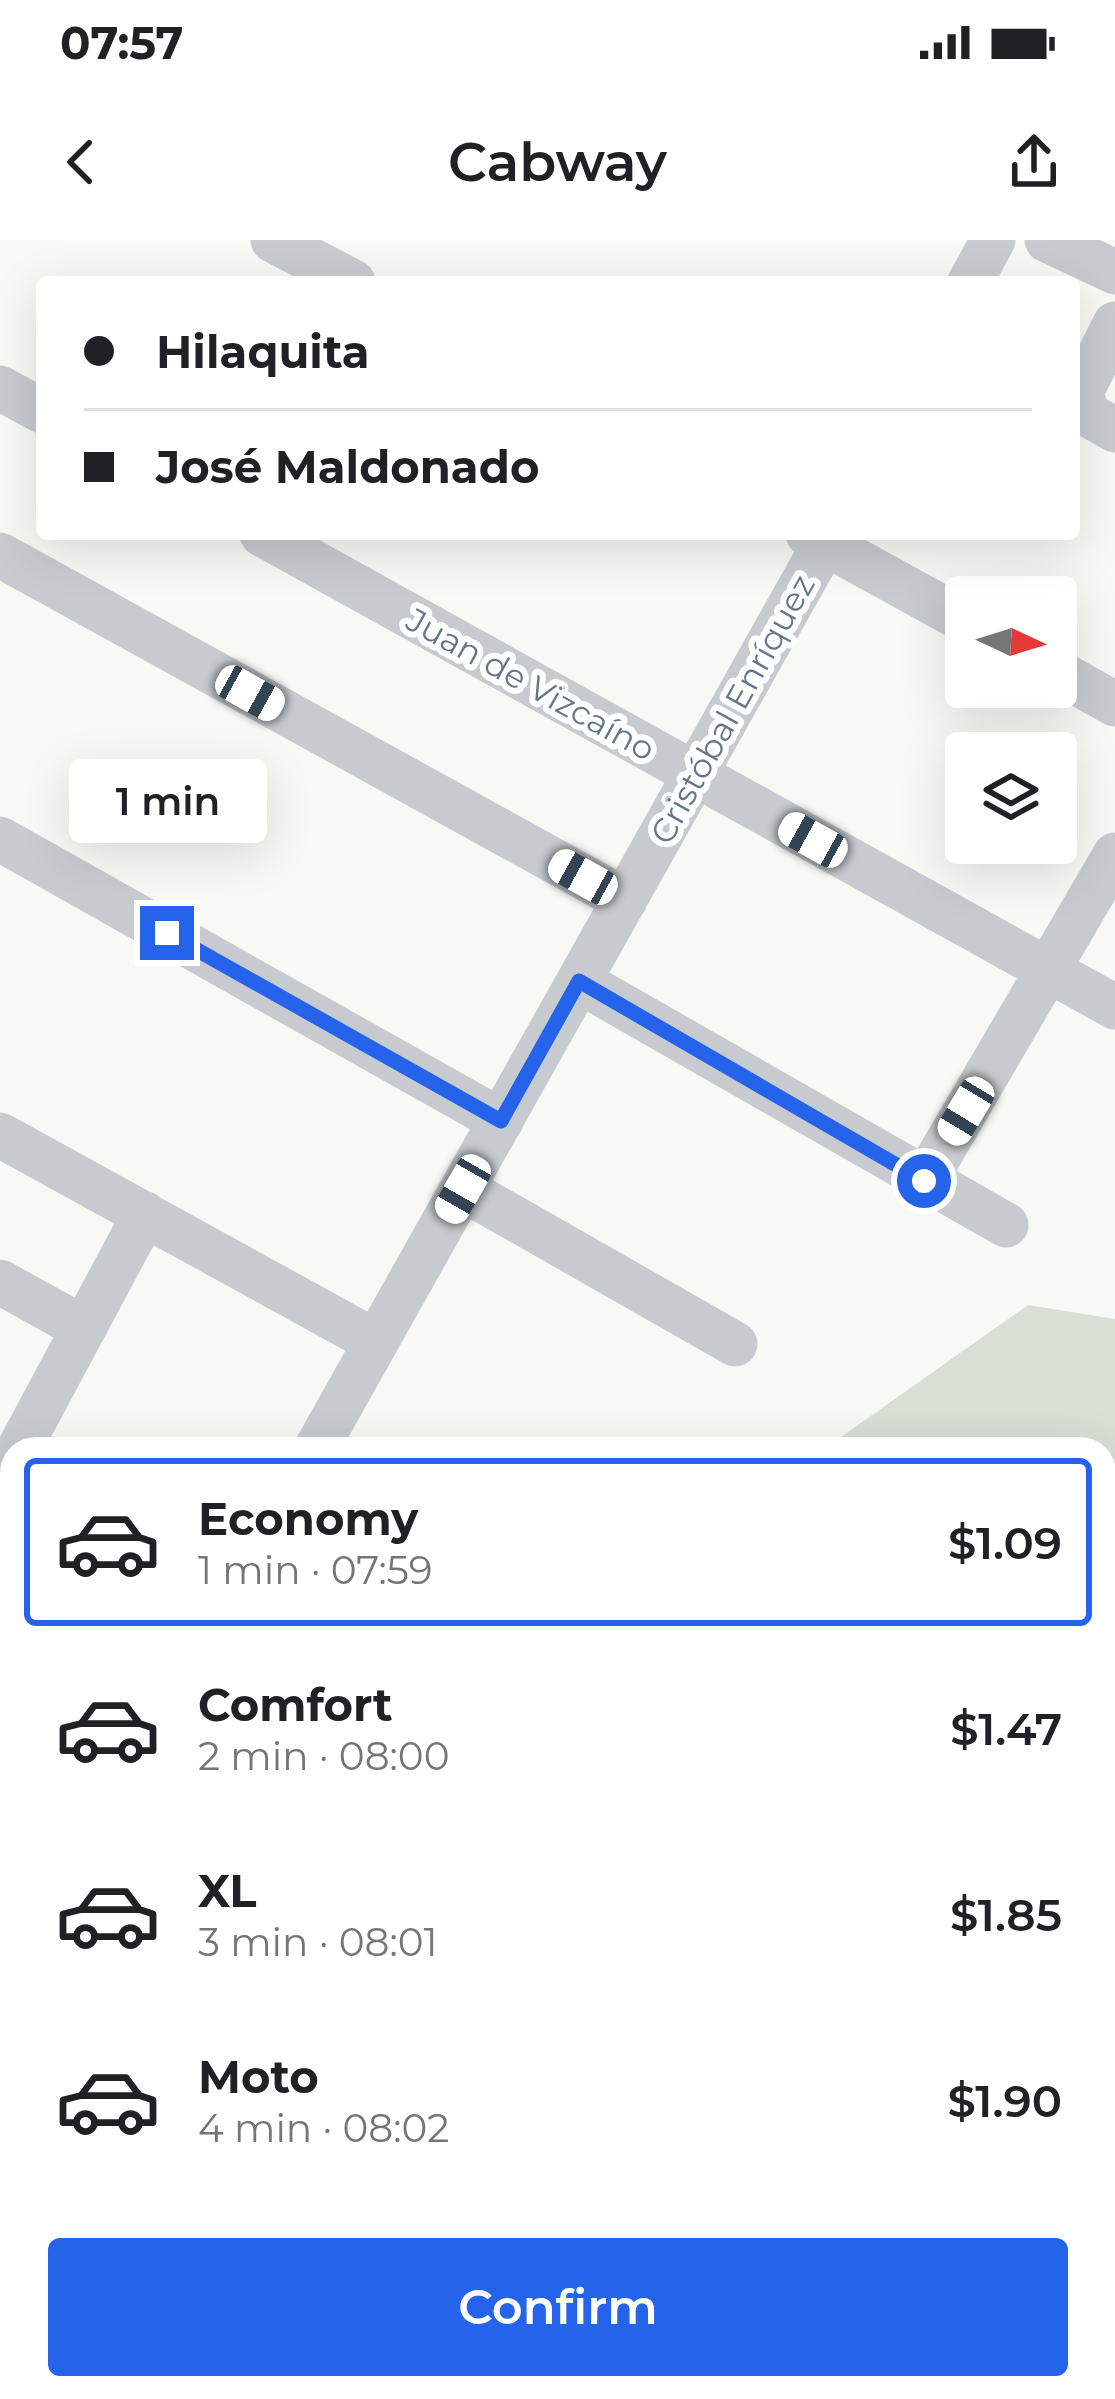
<!DOCTYPE html>
<meta charset="utf-8">
<style>
body{margin:0;font-family:Montserrat,sans-serif;background:#f6f6f6;color:#202124;height:100vh;display:flex;flex-direction:column;font-size:45px;white-space:nowrap}
*{box-sizing:border-box;margin:0}
p{font-size:39px;color:#757577}
.icon{flex:none;width:66px;height:66px;fill:none;stroke:currentColor;stroke-width:2;stroke-linecap:round;stroke-linejoin:round}
.map{position:relative;flex:1;overflow:hidden}
.details{position:absolute;left:0px;top:1197px;width:1116px;height:963px;display:flex;flex-direction:column;background:#fff;border-radius:36px 36px 0 0;box-shadow:0 12px 48px #0002}
.details>*{flex:none}
.banner{position:absolute;left:36px;top:36px;width:1044px;height:264px;border-radius:12px;box-shadow:0 12px 48px #0002;display:grid;align-content:center;height:264px;padding:0 48px;background:#fff}
.needle{width:78px;rotate:94deg}
.controls{position:absolute;left:945px;top:336px;display:grid;gap:24px}
.controls a{display:grid;place-items:center;width:132px;height:132px;border-radius:12px;background:#fff;box-shadow:0 12px 48px #0002;font-size:60px}
.end{position:absolute;width:54px;height:54px;margin:-27px;border:15px solid #2563eb;background:#fff;box-shadow:0 0 0 6px #fff}
.from{border-radius:50%}
.bubble{position:absolute;height:84px;border-radius:12px;background:#fff;box-shadow:0 12px 48px #0002;font-size:39px;font-weight:600;line-height:84px;text-align:center}
.car{position:absolute;width:36px;height:72px;margin:-36px -18px;border-radius:15px;box-shadow:0 0 9px 3px #0007;background:linear-gradient(#fff 24%,#345 0 40%,#fff 0 76%,#345 0 86%,#fff 0)}
.banner b{display:flex;align-items:center;gap:42px;height:114px;font-size:45px}
.banner b+b{border-top:3px solid #e0e0e0}
.banner i{width:30px;height:30px;background:#202124}
ul{padding:21px 0 0;list-style:none}
li{display:flex;align-items:center;gap:36px;height:168px;margin:0 24px 18px;padding:0 24px;border:6px solid transparent;border-radius:12px}
li div{flex:1}
li b{display:block;font-size:45px}
li em{font-style:normal;font-weight:600}
li.active{border-color:#2563eb}
li>.icon{width:108px;height:108px;stroke-width:1.5}
.button{display:flex;gap:24px;margin-top:auto;padding:24px 48px}
.button a{flex:1;height:138px;border-radius:12px;background:#2563eb;color:#fff;font-size:48px;font-weight:600;line-height:138px;text-align:center}
.status{display:flex;justify-content:space-between;align-items:center;height:84px;padding:0 60px;background:#fff;direction:ltr}
.status svg{height:33px;fill:currentColor}
header{display:flex;justify-content:space-between;align-items:center;height:156px;padding:0 48px;background:#fff;font-size:54px;font-weight:600}
.map>svg:first-child{display:block}
</style>
<div class="status"><b>07:57</b><svg viewBox="0 0 49 12"><path d="M0 12V9h3v3zM5 12V6h3v6zM10 12V3h3v9zM15 12V0h3v12zM26 1h20v11H26zM47 4h2v5h-2z"/></svg></div>
<header><svg class="icon" aria-label="back" viewBox="0 0 24 24"><path d="M15 5l-7 7 7 7"/></svg>Cabway<svg class="icon" aria-label="share" viewBox="0 0 24 24"><path d="M12 15V3M7 8l5-5 5 5M5 13v7h14v-7"/></svg></header>
<div class="map">
<svg width="1115" height="2159" viewBox="0 0 1115 2159">
<rect width="100%" height="100%" fill="#f8f8f4"/>
<!-- green -->
<path fill="#d8e0d5" d="M1028,1065l87,14v475l-11,-6v-339h-280z
M12,1852v219l-12,6v-217z"/>
<g fill="none" stroke-linecap="round" stroke-linejoin="round">
<!-- minor -->
<path stroke="#c7cbcf" stroke-width="45" d="M273,0l80,42
M1047,0l68,32
M970,42l23,-42
M1115,84l-34,68 6,22 28,16
M0,148l42,23
M262,294l853,473
M808,294l158,87
M0,315l625,345
M1056,431l59,33
M0,599l501,282
M579,741l427,244
M0,895l376,207
M924,942l191,-327
M463,949l272,155
M0,1042l83,46
M19,1209l126,-235
M316,1209l514,-915
M0,1244l12,-23
M0,1332l12,7
M1104,2046l11,-15
M28,2159l5,-11
M335,2159l6,-11
M669,2159l8,-11
M1022,2159l8,-11"/>
</g>
<g fill="none" stroke-linecap="round" stroke-linejoin="round">
<!-- route -->
<path stroke="#2563eb" stroke-width="15" d="M167,693l334,188 78,-140 345,200"/>
</g>
<g text-anchor="middle" dominant-baseline="central" stroke-width="12" stroke-linejoin="round" paint-order="stroke">
<!-- street labels -->
<g font-size="33" fill="#637789" stroke="#fff">
<text transform="translate(531 444) rotate(29)">Juan de Vizcaíno</text>
<text transform="translate(732 469) rotate(-61)">Cristóbal Enríquez</text>
</g>
</g>
</svg>
<div class="controls">
<a><svg class="needle" viewBox="-14 -14 28 28"><path d="M0-13l5 13h-10z" fill="#e53935"/><path d="M0 13l5-13h-10z" fill="#757577"/></svg></a>
<a><svg class="icon" aria-label="layers" viewBox="0 0 24 24"><path d="M12 4l9 5-9 5-9-5zM3 14l9 5 9-5"/></svg></a>
</div>
<i class="end from" style="left:924px;top:941px"></i>
<i class="end" style="left:167px;top:693px"></i>
<div class="bubble" style="left:69px;top:519px;width:198px">1 min</div>
<i class="car" style="left:250px;top:453px;rotate:119deg"></i>
<i class="car" style="left:813px;top:600px;rotate:299deg"></i>
<i class="car" style="left:583px;top:637px;rotate:299deg"></i>
<i class="car" style="left:966px;top:871px;rotate:211deg"></i>
<i class="car" style="left:463px;top:949px;rotate:210deg"></i>
<div class="banner">
<b><i class="from"></i>Hilaquita</b>
<b><i></i>José Maldonado</b>
</div>
<section class="details">
<ul>
<li class="active"><svg class="icon" aria-label="car" viewBox="0 0 24 24"><path d="M5 17H2v-5l4-1 3-4h7l3 4 3 1v5h-3M9 17h6M6 11h13"/><circle cx="7" cy="17" r="2"/><circle cx="17" cy="17" r="2"/></svg><div><b>Economy</b><p>1 min · 07:59</p></div><em>$1.09</em></li>
<li><svg class="icon" aria-label="car" viewBox="0 0 24 24"><path d="M5 17H2v-5l4-1 3-4h7l3 4 3 1v5h-3M9 17h6M6 11h13"/><circle cx="7" cy="17" r="2"/><circle cx="17" cy="17" r="2"/></svg><div><b>Comfort</b><p>2 min · 08:00</p></div><em>$1.47</em></li>
<li><svg class="icon" aria-label="car" viewBox="0 0 24 24"><path d="M5 17H2v-5l4-1 3-4h7l3 4 3 1v5h-3M9 17h6M6 11h13"/><circle cx="7" cy="17" r="2"/><circle cx="17" cy="17" r="2"/></svg><div><b>XL</b><p>3 min · 08:01</p></div><em>$1.85</em></li>
<li><svg class="icon" aria-label="car" viewBox="0 0 24 24"><path d="M5 17H2v-5l4-1 3-4h7l3 4 3 1v5h-3M9 17h6M6 11h13"/><circle cx="7" cy="17" r="2"/><circle cx="17" cy="17" r="2"/></svg><div><b>Moto</b><p>4 min · 08:02</p></div><em>$1.90</em></li>
</ul>
<div class="button"><a>Confirm</a></div>
</section>
</div>
